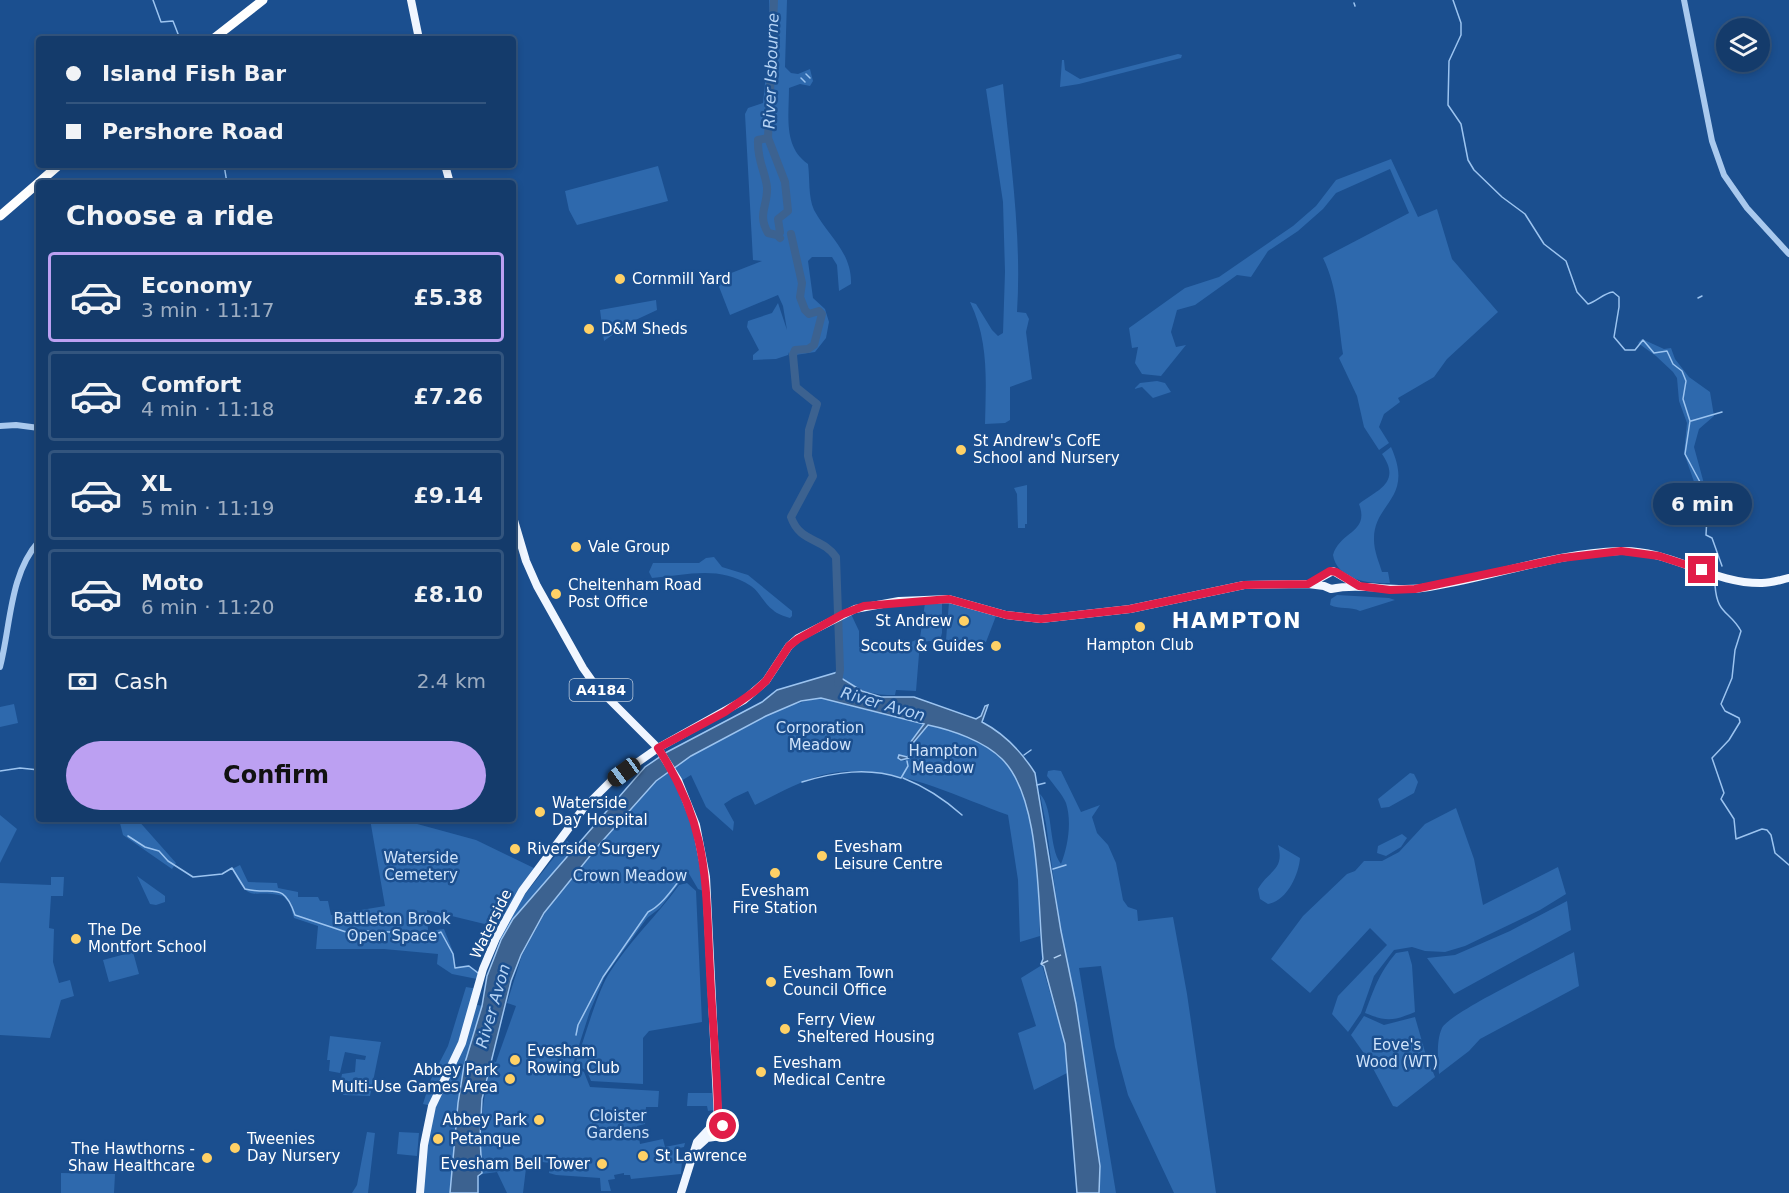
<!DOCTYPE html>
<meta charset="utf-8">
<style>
body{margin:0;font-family:"DejaVu Sans",sans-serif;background:#1d4271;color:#f1f3f6;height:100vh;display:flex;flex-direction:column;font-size:22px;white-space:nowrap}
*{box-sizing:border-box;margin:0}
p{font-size:20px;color:#9dadc1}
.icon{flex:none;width:33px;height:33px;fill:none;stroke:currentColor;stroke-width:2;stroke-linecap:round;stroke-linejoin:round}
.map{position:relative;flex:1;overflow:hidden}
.side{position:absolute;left:36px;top:180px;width:480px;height:642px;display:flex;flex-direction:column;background:#143b6b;border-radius:6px;box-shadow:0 3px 9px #0003,0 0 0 2px #33557e}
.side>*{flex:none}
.banner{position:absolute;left:36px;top:36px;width:480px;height:132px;border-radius:6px;box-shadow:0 3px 9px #0003,0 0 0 2px #33557e;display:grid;align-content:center;height:132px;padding:0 30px;background:#143b6b}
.controls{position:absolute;left:1716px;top:18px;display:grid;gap:12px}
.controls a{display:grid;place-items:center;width:54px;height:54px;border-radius:50%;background:#143b6b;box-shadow:0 3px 9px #0003,0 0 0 2px #33557e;font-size:30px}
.end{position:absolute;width:27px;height:27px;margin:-14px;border:8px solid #e11d48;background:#fff;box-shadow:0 0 0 3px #fff}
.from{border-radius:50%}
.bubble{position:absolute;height:42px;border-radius:21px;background:#143b6b;box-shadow:0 3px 9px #0003,0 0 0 2px #33557e;font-size:20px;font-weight:700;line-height:42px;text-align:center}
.car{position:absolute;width:18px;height:36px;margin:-18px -9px;border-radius:8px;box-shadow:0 0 4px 2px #0007;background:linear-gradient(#222 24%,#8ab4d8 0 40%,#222 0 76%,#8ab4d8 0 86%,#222 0)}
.banner b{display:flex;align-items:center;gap:21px;height:57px;font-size:22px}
.banner b+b{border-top:2px solid #33557e}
.banner i{width:15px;height:15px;background:#f1f3f6}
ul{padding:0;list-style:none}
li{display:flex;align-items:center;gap:18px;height:90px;margin:0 12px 9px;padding:0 18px;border:3px solid #33557e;border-radius:6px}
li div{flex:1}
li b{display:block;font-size:22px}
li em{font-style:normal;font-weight:700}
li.on{border-color:#bca0f2}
li>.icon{width:54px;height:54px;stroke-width:1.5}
h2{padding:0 30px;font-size:27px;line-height:72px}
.pay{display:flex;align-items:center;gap:15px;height:66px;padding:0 30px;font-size:22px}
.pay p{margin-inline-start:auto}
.action{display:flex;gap:12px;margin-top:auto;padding:12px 30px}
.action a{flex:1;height:69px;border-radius:36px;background:#bca0f2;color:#111;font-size:24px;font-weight:700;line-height:69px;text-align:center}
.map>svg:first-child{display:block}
</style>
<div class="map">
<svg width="1789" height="1193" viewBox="0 0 1789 1193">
<rect width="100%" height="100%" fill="#1b4f8f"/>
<!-- green -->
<path fill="#2e69ad" d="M769,0h18l-2,67 6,6 7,1 12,-5 3,12 -3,5 -10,-2 -11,4c0,28 -6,59 19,76 2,14 0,33 6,46 14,26 38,42 37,74l-12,7 -2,-26 -5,-8h-20l-4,4 5,37 12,11 4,13 -3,16 -11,14 -26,4 -1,-4v3l-12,4 -23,1v-5l6,-5 -12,-23 1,-6 24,-8 6,-10 9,27 -4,-24 -5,-11 -48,20 -14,-36 46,-18 -9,-1 -8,-146 3,-6 15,-5 7,-70z
M1178,54l4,1 -1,3 -102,26 -19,3 2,-27h2l1,10 15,9z
M1003,84c7,75 19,152 14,228l9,1 3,6 -3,13 6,47 -22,8v33l-5,3 -20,1c1,-43 4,-83 -15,-122l6,2 16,26 6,6 5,-3 2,-61 -2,-70 -17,-113z
M1391,159l27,58 19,-8 15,50 46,53 -51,47 -13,18 -36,21 2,4 -16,12 -5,13 10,16 -10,7 -15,-23 -7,-31 -18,-38 4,-4c-5,-32 -5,-66 -20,-96l86,-45 -19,-44 -54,24 -13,16 -25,22 -30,20 -17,26 -14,-2 -42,30 -18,5 -6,22 5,15 10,-2 -25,31 -19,-2 -7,-11 3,-16 -6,1 -3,-20 56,-40 34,-11 74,-51 23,-20 20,-26z
M658,166l10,35 -91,24 -8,-15 -4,-19z
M656,300l1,10 -30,14 -23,17 -4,-31z
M1642,339l22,10 7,-1 4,11 14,18 21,15 4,24 -15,13 -5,18 18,66 -4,1 -7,-12 -17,-49 3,-30 -8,-22 -2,-23 -4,-6 -17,-16 -18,-13z
M1157,381l8,2 6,9 -18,6 -11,-11 -8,2 6,-6z
M1391,447c24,53 -18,55 -17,93 0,11 5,22 8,32h6l2,11c-21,1 -53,-3 -57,-28 7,-24 37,-22 26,-51 18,-14 43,-21 23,-50z
M1027,485v39h-2v4h-7l-1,-34 -3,-6z
M714,557l8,10 26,8 44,36v5l-2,2c-6,-2 -13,-4 -17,-8 -9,-6 -13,-18 -22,-24 -32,-21 -64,-11 -99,-8l-3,-6 4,-9h46l7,-5z
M1337,595l52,3 6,2 -35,11c-10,-5 -20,-1 -30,-6l1,-6z
M942,602v31l-2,7 -20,2 -4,49 -20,-1 -1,5c-19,1 -47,-5 -57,-23l2,-2 -2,-47 13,-9 8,17v16l50,-4 11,-5 5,-35z
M949,602l47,14 -10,26 -40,-2z
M821,698l103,26 -14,19 -1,13 -5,2 -3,-2 3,5c9,-4 6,-9 9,-16 2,-7 10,-15 15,-20 24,5 56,16 74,34 36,36 36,129 38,177l-20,6 -2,-62 -10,-65c-58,-21 -123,-56 -186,-40 -23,7 -45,19 -67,30l-7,-14 -15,7 -9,6 10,18 -1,9 -27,-24 -15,-32 -10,6 -8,-12c37,-28 102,-64 148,-71z
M14,704l4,19 -18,4v-20z
M1054,770l7,1 20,41 19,-7 -8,12 5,16 11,12 8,18 7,37 5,7 9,3 1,11 35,-4 14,77 29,199h-42l-46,-98 -13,-48 -14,-81 -22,2 37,225h-17l1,-27 -24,-162 -15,-73 -15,-107 -6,-30c14,14 8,53 21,70 7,-18 11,-42 5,-61 -4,-9 -13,-19 -19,-27l1,-5z
M671,771l25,54 10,67 -8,-3 -10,-17 -28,36 -13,10 -42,58 -15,35 -17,53 2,3 9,5 6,15 69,4 -1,16h-12l-1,17 -8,2 3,18 23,-5 2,8 20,-4 -1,4 -10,2v12h8l-1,13 -50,5 -1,-4h-6v-2l-10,2 1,4 -7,1 3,11h-10l-1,-13 -44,-3 -7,-2 1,-10 -23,-3 -4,33h-16l-10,-21 -15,2c-2,-43 -1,-71 10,-113l4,1 20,-56 -9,-3 15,-48 23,-42 54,-67 57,-65z
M1410,773l4,1 4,8 -4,11 -25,14 -8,1 -3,-9z
M1456,808l18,51 9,46 75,-38 8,27 -26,16 -75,36 -20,6 -20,-1 -13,-4 -18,3 -20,26 -13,37 -13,19 -16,-18 6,-18 49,-51 -17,-17 -60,65 -39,-34 32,-43 44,-42 8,-3 9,-10h18l17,-9 26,-28z
M0,815l17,14 -17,34z
M119,819h18l39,44 -4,6 -49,-34z
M370,819h39l1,3 66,18 62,30 -37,58 -74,-18 1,21 16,-2 10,25 1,13 13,-2 11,7 -2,7 -25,-5 -15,-10 1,-10 -54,-5h-68l2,-23 -24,-8 -4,-14 -7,-8c-33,-8 -32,10 -51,-27l8,-4 8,17 29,1 1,5 20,4v5h20l2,4h8l3,14 54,-9z
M1402,834l5,4 -6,9 -15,9 -9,-3 1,-7z
M567,841l9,6c-25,31 -54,58 -75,93l-2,-1 23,-41z
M1278,845l22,13c-1,16 -13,43 -32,46l-8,-5 -2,-10c11,-19 27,-19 20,-44z
M137,876l28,20v6l-9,3 -6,-1z
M51,877h13l-1,19h-12l-2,32 5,1 -1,33 6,21 11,-3 4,16 -13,4 -11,38 -50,-3v-152l51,2z
M687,883l9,8 6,131 -53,9 -6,7v46l-52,-3 -4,-10 -10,-6 -1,-3c9,-25 20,-66 32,-87 20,-33 49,-59 71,-90z
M1567,901l4,29 -117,64 -27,-36 28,-3 55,-24z
M1408,951l4,14 3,47c-22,9 -28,10 -50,1 9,-24 14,-40 31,-60z
M133,952l6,22 -30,8 -6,-22z
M1574,952l5,34 -99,53 -11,12 -30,23c-1,-14 -3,-33 3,-46 8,-16 110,-64 132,-76z
M1042,965l23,79 2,29 -33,17 -16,-57 18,-7 -15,-48z
M466,987l12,2 -4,15 8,2 -18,60 -6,37 -8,90h-30l12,-87 -9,-2 7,-23 18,-35z
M1364,1016l20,9 31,-8 10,35 10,25 -38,30 -4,-1 -25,-47 -17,-24z
M330,1036l51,6 -11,54 -27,-1v-5h-4l3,-16 13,-2 1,-13 9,1 1,-4 -21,-4 -5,21 -11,-2 1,-11h-3z
M688,1093h24l2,17 -6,1 -1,-5h-20z
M367,1132l8,1 -7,60h-16l5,-8z
M399,1132l20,1 -2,23 -20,-2z
M61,1173l54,1 -1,19h-53z"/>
<!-- water -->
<path fill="#3c6290" stroke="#9cc4f0" stroke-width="1.5" d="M838,672l3,6 21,13 19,6h33l62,22 5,-3 4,-10 3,-1 -6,17c23,12 39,29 53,51l26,158 15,73 24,162 -1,27h-22l-12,-149 -21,-78 -3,-2 2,-5c-6,-54 -1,-160 -41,-200 -18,-18 -50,-29 -74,-34l-15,18v9l-4,6 -8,2 -3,-2 1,-3 8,2 4,-4 -1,-10 14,-19 -103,-26 -20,3 -35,15 -75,40 -35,25 -58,65 -54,67 -23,42 -10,26 -29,118 -2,39 2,35 -4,3v17h-28l8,-90 6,-37 18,-60 5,-30 14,-36 12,-21 132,-152 22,-15 95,-50 15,-12z"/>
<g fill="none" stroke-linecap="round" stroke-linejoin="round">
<!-- stream -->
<path stroke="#9cc4f0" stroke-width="1.5" d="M153,0l8,22 12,-1 7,18
M1453,0l8,23v12l-12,26 -1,44 13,19 7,36 6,10 28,27 23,17 19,30 22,17 11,31 11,12c9,-3 16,-11 25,-12l6,5v10l-5,30 11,13h10l8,-10 11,13 13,-2 6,13 9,7 4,10 -3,18 7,22 -5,33 23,43 -2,38 6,3 10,28
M1354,3l1,3
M806,74l4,4
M801,78l4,4
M224,165l3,18
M1698,298l4,-2
M1691,421l31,-9
M1715,585c2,30 14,25 26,46l-6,19 -3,28 -11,26 4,7 14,7 1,4 -11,18 -17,18 12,35 -3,6 13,20 2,20 26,-10 5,1 4,5 4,18 14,12
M1024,755l7,-5
M0,771l20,-3 19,2
M903,778c23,9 41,21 59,37
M802,782c33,-10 66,-15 99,-4l7,-12 -1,-5
M1037,785l8,-2
M128,836l17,11 14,4 9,10 25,16 29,-3 10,-6 13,21c28,7 38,-9 50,26l57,19 11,-3 27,1 42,4 9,-4 12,22 2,14 14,-2 9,7
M1053,869l13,-4
M576,1035l2,-10 25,-48 45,-65c16,-8 26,-26 38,-40"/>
<!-- river -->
<path stroke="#3c6290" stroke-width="8" d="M774,0l-6,138 17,44 3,29 -10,8 2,13
M768,138l-10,2c-1,21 7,30 9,47 1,19 -10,27 1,46l9,2 3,3
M791,234l11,49 -2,14 5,13 4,4 10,-3 3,3 -8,31 -6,4 -13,1 -2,5 3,32 21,17 -8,26 -1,26 5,20 -22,41c9,26 31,20 45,40l4,113 -2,13"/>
<!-- ferry -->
<path stroke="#b5d3f5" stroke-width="1.5" stroke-dasharray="8 6" stroke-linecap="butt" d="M1041,964l24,-11"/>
<!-- minor -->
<path stroke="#a9c9ee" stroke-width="6" d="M1684,0l28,141 12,34 23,33 42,46
M0,426l16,-1 23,3
M0,667c11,-42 9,-92 39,-126"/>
<!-- major -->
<path stroke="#f0f6ff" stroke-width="8" d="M411,0l8,39
M445,165l5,18
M513,517l13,44 11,25 46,82 12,17 63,63 20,32 18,45 10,52 12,243 6,10 -3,6 -14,2 -11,10
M1311,583l22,-12 26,15
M420,1193l4,-48 8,-39 30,-63 21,-74 13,-31 26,-47 61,-82 28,-28 47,-33 86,-48 22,-19 23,-35 9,-8 57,-29 44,-8 50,-2 57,16 35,4 89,-10 114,-24 64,-1 16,2 7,3c30,-6 60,3 91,-1 66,-9 130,-35 198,-37 49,-2 93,33 142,32 9,0 18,-3 27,-5
M681,1193l16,-51 13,-14 8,-15"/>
<!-- highway -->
<path stroke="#fff" stroke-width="9" d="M213,39l50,-39
M0,216l59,-51"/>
</g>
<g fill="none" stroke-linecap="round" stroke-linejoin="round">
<!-- route -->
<path stroke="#e11d48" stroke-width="8" d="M723,1126l-6,-3 -5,3 6,-14c-1,-47 -6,-94 -8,-141 -5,-91 0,-143 -52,-223l67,-36 30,-21 11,-10 23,-35 9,-7 45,-25 21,-8 85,-7 57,16 35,4 89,-10 114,-24 64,-1 22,-13 6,1 23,14 31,4 25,-1 147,-31 59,-7 38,5 43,14"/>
</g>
<!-- markers -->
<g fill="#ffd166" stroke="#1b4f8f" stroke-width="2">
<circle cx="620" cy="279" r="6"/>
<circle cx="589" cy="329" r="6"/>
<circle cx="961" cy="450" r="6"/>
<circle cx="576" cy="547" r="6"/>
<circle cx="556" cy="594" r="6"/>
<circle cx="964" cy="621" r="6"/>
<circle cx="1140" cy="627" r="6"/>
<circle cx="996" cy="646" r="6"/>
<circle cx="540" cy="812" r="6"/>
<circle cx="515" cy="849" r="6"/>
<circle cx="822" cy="856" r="6"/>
<circle cx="775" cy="873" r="6"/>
<circle cx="76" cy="939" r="6"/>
<circle cx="771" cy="982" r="6"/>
<circle cx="785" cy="1029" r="6"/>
<circle cx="515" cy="1060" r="6"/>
<circle cx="761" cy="1072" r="6"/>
<circle cx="510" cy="1079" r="6"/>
<circle cx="539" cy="1120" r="6"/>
<circle cx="438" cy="1139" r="6"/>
<circle cx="235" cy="1148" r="6"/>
<circle cx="643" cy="1156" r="6"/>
<circle cx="207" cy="1158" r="6"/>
<circle cx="602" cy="1164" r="6"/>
</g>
<g text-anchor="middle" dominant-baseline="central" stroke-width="5" stroke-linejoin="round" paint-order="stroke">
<!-- shield labels -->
<rect fill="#1b4f8f" stroke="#bbcadd" stroke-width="1.5" x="569.5" y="679" width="63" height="22" rx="4.5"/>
<g font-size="14" font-weight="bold" fill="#fff">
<text x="601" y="690">A4184</text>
</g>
<!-- poi labels -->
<g font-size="15" fill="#fff" stroke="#1b4f8f" text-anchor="start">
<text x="632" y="279">Cornmill Yard</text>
<text x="601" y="329">D&amp;M Sheds</text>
<text x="973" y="441">St Andrew's CofE<tspan x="973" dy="17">School and Nursery</tspan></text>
<text x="588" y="547">Vale Group</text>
<text x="568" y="585">Cheltenham Road<tspan x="568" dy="17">Post Office</tspan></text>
<text x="952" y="621" text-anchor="end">St Andrew</text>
<text x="1140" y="645" text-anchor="middle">Hampton Club</text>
<text x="984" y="646" text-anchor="end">Scouts &amp; Guides</text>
<text x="552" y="803">Waterside<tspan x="552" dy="17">Day Hospital</tspan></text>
<text x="834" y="847">Evesham<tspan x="834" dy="17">Leisure Centre</tspan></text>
<text x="527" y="849">Riverside Surgery</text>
<text x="775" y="891" text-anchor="middle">Evesham<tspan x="775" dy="17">Fire Station</tspan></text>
<text x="88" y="930">The De<tspan x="88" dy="17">Montfort School</tspan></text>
<text x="783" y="973">Evesham Town<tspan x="783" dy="17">Council Office</tspan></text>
<text x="797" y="1020">Ferry View<tspan x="797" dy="17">Sheltered Housing</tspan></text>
<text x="527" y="1051">Evesham<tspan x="527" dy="17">Rowing Club</tspan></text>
<text x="773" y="1063">Evesham<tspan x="773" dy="17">Medical Centre</tspan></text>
<text x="498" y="1070" text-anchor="end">Abbey Park<tspan x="498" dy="17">Multi-Use Games Area</tspan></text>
<text x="527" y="1120" text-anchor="end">Abbey Park</text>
<text x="247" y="1139">Tweenies<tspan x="247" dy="17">Day Nursery</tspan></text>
<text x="450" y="1139">Petanque</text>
<text x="195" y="1149" text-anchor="end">The Hawthorns -<tspan x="195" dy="17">Shaw Healthcare</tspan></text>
<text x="655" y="1156">St Lawrence</text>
<text x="590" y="1164" text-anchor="end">Evesham Bell Tower</text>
</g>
<!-- park labels -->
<g font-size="15" fill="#cfe3fa" stroke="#1b4f8f">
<text x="820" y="728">Corporation<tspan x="820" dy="17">Meadow</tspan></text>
<text x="943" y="751">Hampton<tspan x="943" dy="17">Meadow</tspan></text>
<text x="421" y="858">Waterside<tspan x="421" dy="17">Cemetery</tspan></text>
<text x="630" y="876">Crown Meadow</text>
<text x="392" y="919">Battleton Brook<tspan x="392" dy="17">Open Space</tspan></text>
<text x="1397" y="1045">Eove's<tspan x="1397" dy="17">Wood (WT)</tspan></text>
<text x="618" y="1116">Cloister<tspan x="618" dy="17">Gardens</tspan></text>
</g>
<!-- street labels -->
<g font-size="15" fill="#fff" stroke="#1b4f8f">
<text transform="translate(491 924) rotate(-64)">Waterside</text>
</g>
<!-- water labels -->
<g font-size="16" font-style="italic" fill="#b5d3f5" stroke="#1b4f8f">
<text transform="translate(771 71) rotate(-88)">River Isbourne</text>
<text transform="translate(883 704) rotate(16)">River Avon</text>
<text transform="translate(493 1006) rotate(-74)">River Avon</text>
</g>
<!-- district labels -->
<g font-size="21" font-weight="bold" letter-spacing="1.5" fill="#fff" stroke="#1b4f8f">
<text x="1237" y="621">HAMPTON</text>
</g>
</g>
</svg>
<div class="controls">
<a><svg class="icon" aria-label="layers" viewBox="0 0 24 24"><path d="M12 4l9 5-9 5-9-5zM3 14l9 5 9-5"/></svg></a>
</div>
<i class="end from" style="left:723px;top:1126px"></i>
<i class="end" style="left:1702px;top:570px"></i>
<div class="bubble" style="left:1653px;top:483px;width:99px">6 min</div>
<i class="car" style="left:624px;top:772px;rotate:234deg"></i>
<div class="banner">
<b><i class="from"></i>Island Fish Bar</b>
<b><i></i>Pershore Road</b>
</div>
<section class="side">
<h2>Choose a ride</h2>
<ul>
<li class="on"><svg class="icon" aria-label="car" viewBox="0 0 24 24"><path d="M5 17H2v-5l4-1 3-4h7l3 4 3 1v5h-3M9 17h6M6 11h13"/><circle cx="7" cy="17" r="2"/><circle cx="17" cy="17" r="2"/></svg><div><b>Economy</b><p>3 min · 11:17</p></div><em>£5.38</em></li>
<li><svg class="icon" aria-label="car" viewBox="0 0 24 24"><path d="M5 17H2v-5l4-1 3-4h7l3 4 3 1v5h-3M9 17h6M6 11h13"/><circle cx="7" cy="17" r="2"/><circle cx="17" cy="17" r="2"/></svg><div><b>Comfort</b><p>4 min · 11:18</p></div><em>£7.26</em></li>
<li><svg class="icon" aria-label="car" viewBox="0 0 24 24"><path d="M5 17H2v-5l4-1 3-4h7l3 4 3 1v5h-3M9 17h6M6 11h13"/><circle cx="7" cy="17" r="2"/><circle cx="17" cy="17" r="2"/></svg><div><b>XL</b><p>5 min · 11:19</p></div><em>£9.14</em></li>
<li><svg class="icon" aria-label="car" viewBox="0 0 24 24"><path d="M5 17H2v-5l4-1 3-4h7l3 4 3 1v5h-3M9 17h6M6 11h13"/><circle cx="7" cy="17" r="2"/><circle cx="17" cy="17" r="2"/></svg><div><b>Moto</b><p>6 min · 11:20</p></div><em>£8.10</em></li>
</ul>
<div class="pay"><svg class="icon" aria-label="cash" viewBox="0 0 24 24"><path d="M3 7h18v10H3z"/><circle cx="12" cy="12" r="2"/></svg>Cash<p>2.4 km</p></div>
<div class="action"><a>Confirm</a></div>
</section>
</div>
